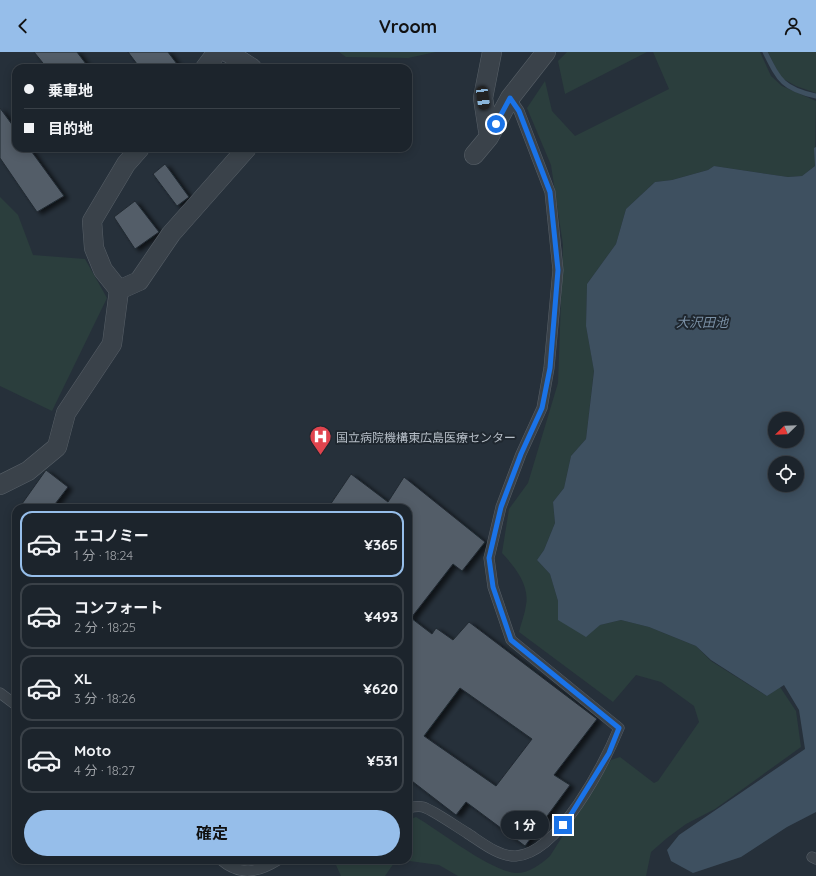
<!DOCTYPE html>
<html lang="ja">
<meta charset="utf-8">
<style>
body{margin:0;font-family:Quicksand,"Noto Sans JP",sans-serif;background:#293038;color:#f1f3f6;height:100vh;display:flex;flex-direction:column;font-size:15px;white-space:nowrap}
*{box-sizing:border-box;margin:0}
p{font-size:13px;color:#a0a4a9}
.icon{flex:none;width:22px;height:22px;fill:none;stroke:currentColor;stroke-width:2;stroke-linecap:round;stroke-linejoin:round}
.map{position:relative;flex:1;overflow:hidden}
.drawer{position:absolute;left:12px;top:452px;width:400px;height:360px;display:flex;flex-direction:column;background:#1c242c;border-radius:12px;box-shadow:0 2px 10px #0003,0 0 0 1px #3a4148}
.drawer>*{flex:none}
.guide{position:absolute;left:12px;top:12px;width:400px;height:88px;border-radius:12px;box-shadow:0 2px 10px #0003,0 0 0 1px #3a4148;display:grid;align-content:center;height:88px;padding:0 12px;background:#1c242c}
.needle{width:26px;rotate:247deg}
.tools{position:absolute;left:768px;top:360px;display:grid;gap:8px}
.tools a{display:grid;place-items:center;width:36px;height:36px;border-radius:50%;background:#1c242c;box-shadow:0 2px 10px #0003,0 0 0 1px #3a4148;font-size:20px}
.end{position:absolute;width:18px;height:18px;margin:-9px;border:5px solid #1a73e8;background:#fff;box-shadow:0 0 0 2px #fff}
.from{border-radius:50%}
.bubble{position:absolute;height:28px;border-radius:14px;background:#1c242c;box-shadow:0 2px 10px #0003,0 0 0 1px #3a4148;font-size:13px;font-weight:700;line-height:28px;text-align:center}
.car{position:absolute;width:12px;height:24px;margin:-12px -6px;border-radius:5px;box-shadow:0 0 3px 1px #0007;background:linear-gradient(#222 24%,#8ab4d8 0 40%,#222 0 76%,#8ab4d8 0 86%,#222 0)}
.guide b{display:flex;align-items:center;gap:14px;height:38px;font-size:15px}
.guide b+b{border-top:1px solid #3a4148}
.guide i{width:10px;height:10px;background:#f1f3f6}
ul{padding:7px 0 0;list-style:none}
li{display:flex;align-items:center;gap:12px;height:66px;margin:0 8px 6px;padding:0 4px;border:2px solid #3a4148;border-radius:12px}
li div{flex:1}
li b{display:block;font-size:15px}
li em{font-style:normal;font-weight:700}
li.selected{border-color:#96beea}
li>.icon{width:36px;height:36px;stroke-width:1.5}
.action{display:flex;gap:8px;margin-top:auto;padding:8px 12px}
.action a{flex:1;height:46px;border-radius:24px;background:#96beea;color:#111;font-size:16px;font-weight:700;line-height:46px;text-align:center}
header{display:flex;justify-content:space-between;align-items:center;height:52px;padding:0 12px;background:#96beea;color:#111;font-size:18px;font-weight:700}
.map>svg:first-child{display:block}
</style>
<header><svg class="icon" aria-label="back" viewBox="0 0 24 24"><path d="M15 5l-7 7 7 7"/></svg>Vroom<svg class="icon" aria-label="person" viewBox="0 0 24 24"><circle cx="12" cy="8" r="4"/><path d="M4 21q1-7 8-7t8 7"/></svg></header>
<div class="map">
<svg width="816" height="824" viewBox="0 0 816 824">
<defs>
<filter id="shadow"><feDropShadow dx="4.5" dy="2.5" stdDeviation="2" flood-color="#0009"/></filter>
</defs>
<rect width="100%" height="100%" fill="#26303a"/>
<!-- green -->
<path fill="#2b3e3d" d="M339,0h97l-28,6 -62,-1z
M567,0h80l-82,42 -7,-33z
M653,0h107l11,24 11,10 34,15 -1,65 -13,10 -14,1 -74,-11 -6,4 -36,10 -17,2 -29,27 -10,35 -29,40 -1,42 8,44 -8,69 -15,17 -7,32 -11,14 2,21 -11,27 -7,10 13,14 8,27v19l42,5 21,-5 28,7 47,19 15,15 56,35 13,-9 16,24 5,36 -86,62 -29,15 -19,14 -16,14 -5,24h-188l-19,-11 -37,-5h6v-40l8,-3c24,14 73,53 99,56 13,1 26,-9 35,-17l61,-96 9,-3 34,26 4,-2 41,-59 -5,-16 -33,-24 -25,-7 -23,27 -94,-70c2,-9 6,-18 7,-27 4,-20 -12,-39 -24,-52l7,-44 19,-26 30,-100 5,-138 -12,-80 -24,-57 18,-27 7,30 23,25 94,-47z
M768,0h48v41l-20,-7 -16,-9z
M0,145l18,18 15,40 52,4 22,39 -55,113 -52,-25z
M338,808h58l-11,16h-44l-5,-11z"/>
<!-- water -->
<path fill="#3e5060" fill-rule="evenodd" d="M816,95v665l-29,15 -46,30 -48,16 -22,-12 -4,-11 12,-15 126,-86 -6,-39 -15,-25 -17,11 -56,-36 -15,-14 -47,-19 -28,-7 -21,5 -14,12 -28,-17v-19l-8,-27 -13,-14 7,-10 11,-27 -2,-21 11,-14 7,-32 15,-17 8,-68 -8,-45 1,-42 29,-40 10,-35 29,-27 17,-2 36,-10 6,-4 74,11 14,-1 13,-10 -1,-18zM775,367h22v22h-22zM775,411h22v22h-22z"/>
<g fill="none" stroke-linecap="round" stroke-linejoin="round">
<!-- stream -->
<path stroke="#3e5060" stroke-width="5" d="M765,0c14,28 18,37 51,44"/>
</g>
<!-- building -->
<path fill="#525d68" stroke="#212931" fill-rule="evenodd" filter="url(#shadow)" d="M34,0h43l12,16h-42z
M128,0h40l12,16h-40z
M0,56l16,22v18h13l35,48 -27,16 -37,-54z
M165,112l24,33 -12,9 -24,-32z
M135,149l24,31 -24,17 -21,-32z
M46,418l22,17 -16,21h-33z
M351,422l37,28 16,-25 81,65 -23,29 -9,-7 -42,54 21,16 4,-6 17,12 16,-18 128,97 -43,56 16,10 -45,61 -59,-44 -10,13 -48,-37v-270h-80zM460,636l72,51 -36,47 -72,-50z"/>
<g fill="none" stroke-linecap="round" stroke-linejoin="round">
<defs>
<path id="lane" d="M0,641l16,12
M408,756c4,-1 11,-2 15,-1 10,3 34,20 44,26 14,9 32,24 49,23 43,-3 88,-92 103,-128l-108,-88 -18,-53 -4,-29 12,-51 20,-53 21,-46 7,-40 9,-98 -8,-78 -31,-81 -9,-13
M812,805l4,2
M221,808c19,16 36,13 57,0"/>
<path id="street" d="M227,0l25,16
M205,16l12,-16
M489,85l-6,-39 9,-46
M474,103l15,-18 21,-39 36,-46
M119,238l20,-9 32,-47 76,-86
M0,433l28,-14 29,-24 9,-34 46,-69 7,-54 -16,-20 -9,-22 -2,-27 34,-57 14,-16"/>
</defs>
<!-- lane casing -->
<use href="#lane" stroke="#586068" stroke-width="11"/>
<!-- street casing -->
<use href="#street" stroke="#586068" stroke-width="20"/>
<!-- lane -->
<use href="#lane" stroke="#3a424a" stroke-width="10"/>
<!-- street -->
<use href="#street" stroke="#3a424a" stroke-width="19"/>
</g>
<g fill="none" stroke-linecap="round" stroke-linejoin="round">
<!-- route -->
<path stroke="#1a73e8" stroke-width="5" d="M496,72l14,-26 9,13 31,81 8,78 -8,98 -8,40 -21,46 -20,53 -12,51 4,29 18,53 108,88 -10,25 -39,63 -7,9"/>
</g>
<!-- icons -->
<defs>
<symbol id="hospital-pin" viewBox="-11 -11 22 30"><path d="M0 17L-7.5 6A9.5 9.5 0 1 1 7.5 6Z" fill="#e0444e" stroke="#1f272f"/><path d="M-5-5h3v3.5h4V-5h3V5h-3V1.5h-4V5h-3Z" fill="#fff"/></symbol>
</defs>
<g fill-rule="evenodd">
<use href="#hospital-pin" x="308" y="372" width="25" height="34"/>
</g>
<g text-anchor="middle" dominant-baseline="central" stroke-width="4" stroke-linejoin="round" paint-order="stroke">
<!-- poi labels -->
<g font-size="12" fill="#b5bdc6" stroke="#1f272f" text-anchor="start">
<text x="336" y="385">国立病院機構東広島医療センター</text>
</g>
<!-- water labels -->
<g font-size="13" font-style="italic" fill="#7a90a5" stroke="#1f272f">
<text x="702" y="270">大沢田池</text>
</g>
</g>
</svg>
<div class="tools">
<a><svg class="needle" viewBox="-14 -14 28 28"><path d="M0-13l5 13h-10z" fill="#e53935"/><path d="M0 13l5-13h-10z" fill="#a0a4a9"/></svg></a>
<a><svg class="icon" aria-label="locate" viewBox="0 0 24 24"><circle cx="12" cy="12" r="6"/><path d="M12 2v4M12 18v4M2 12h4M18 12h4"/></svg></a>
</div>
<i class="end from" style="left:496px;top:72px"></i>
<i class="end" style="left:563px;top:773px"></i>
<div class="bubble" style="left:501px;top:759px;width:48px">1 分</div>
<i class="car" style="left:483px;top:46px;rotate:172deg"></i>
<div class="guide">
<b><i class="from"></i>乗車地</b>
<b><i></i>目的地</b>
</div>
<section class="drawer">
<ul>
<li class="selected"><svg class="icon" aria-label="car" viewBox="0 0 24 24"><path d="M5 17H2v-5l4-1 3-4h7l3 4 3 1v5h-3M9 17h6M6 11h13"/><circle cx="7" cy="17" r="2"/><circle cx="17" cy="17" r="2"/></svg><div><b>エコノミー</b><p>1 分 · 18:24</p></div><em>¥365</em></li>
<li><svg class="icon" aria-label="car" viewBox="0 0 24 24"><path d="M5 17H2v-5l4-1 3-4h7l3 4 3 1v5h-3M9 17h6M6 11h13"/><circle cx="7" cy="17" r="2"/><circle cx="17" cy="17" r="2"/></svg><div><b>コンフォート</b><p>2 分 · 18:25</p></div><em>¥493</em></li>
<li><svg class="icon" aria-label="car" viewBox="0 0 24 24"><path d="M5 17H2v-5l4-1 3-4h7l3 4 3 1v5h-3M9 17h6M6 11h13"/><circle cx="7" cy="17" r="2"/><circle cx="17" cy="17" r="2"/></svg><div><b>XL</b><p>3 分 · 18:26</p></div><em>¥620</em></li>
<li><svg class="icon" aria-label="car" viewBox="0 0 24 24"><path d="M5 17H2v-5l4-1 3-4h7l3 4 3 1v5h-3M9 17h6M6 11h13"/><circle cx="7" cy="17" r="2"/><circle cx="17" cy="17" r="2"/></svg><div><b>Moto</b><p>4 分 · 18:27</p></div><em>¥531</em></li>
</ul>
<div class="action"><a>確定</a></div>
</section>
</div>
